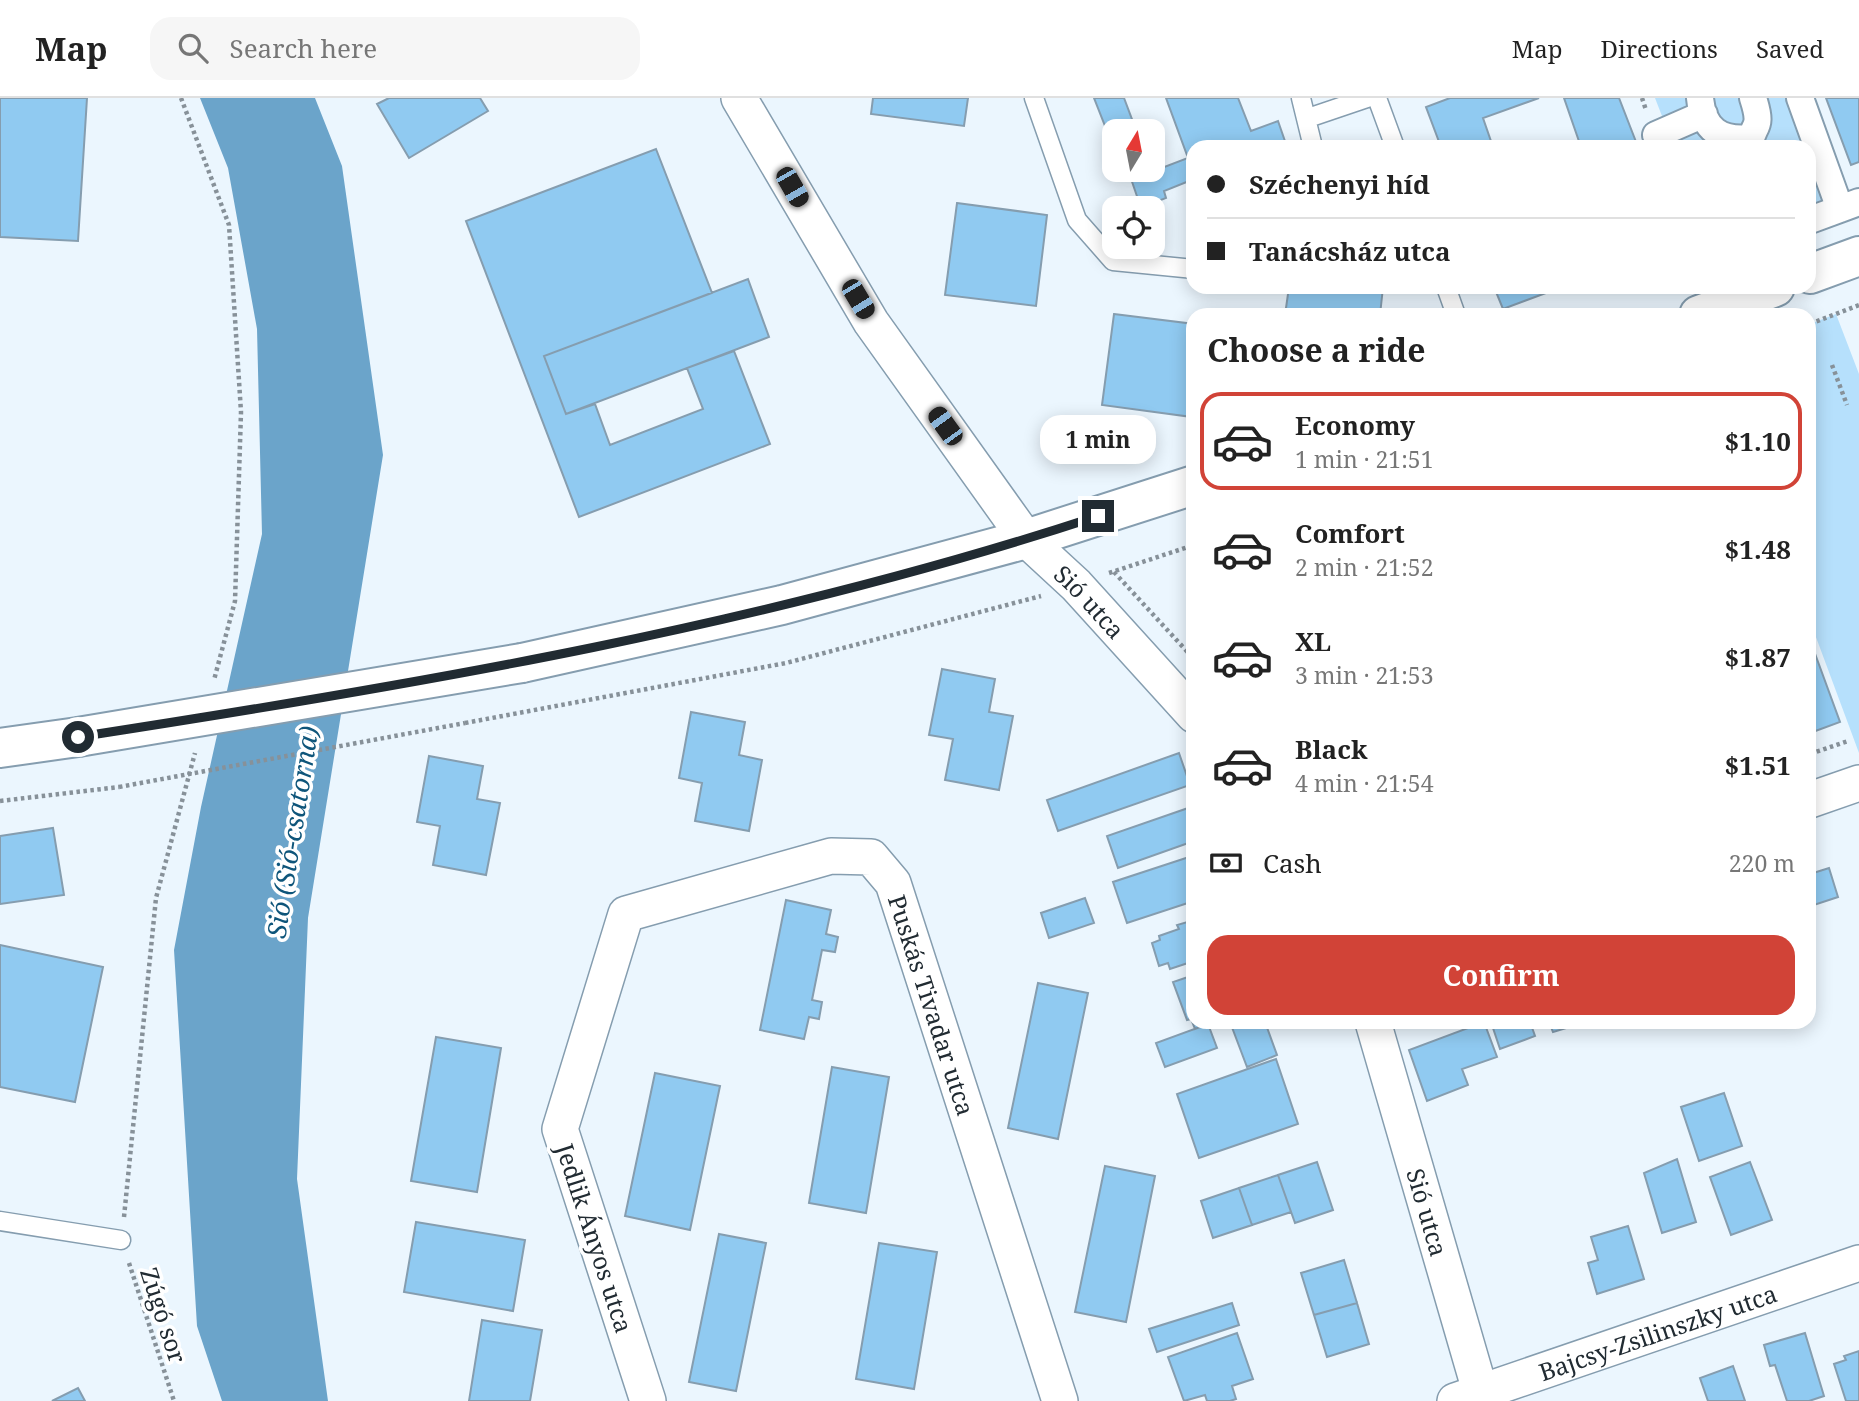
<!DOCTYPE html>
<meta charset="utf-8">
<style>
body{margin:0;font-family:"Noto Serif",serif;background:#f6f6f6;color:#222;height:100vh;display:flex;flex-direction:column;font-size:26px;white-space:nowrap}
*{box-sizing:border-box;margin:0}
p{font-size:23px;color:#767676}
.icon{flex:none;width:38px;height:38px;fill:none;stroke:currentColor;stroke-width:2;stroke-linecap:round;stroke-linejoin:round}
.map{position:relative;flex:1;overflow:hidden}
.panel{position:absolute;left:1186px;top:210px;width:630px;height:721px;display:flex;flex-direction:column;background:#fff;border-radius:21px;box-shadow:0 4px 18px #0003}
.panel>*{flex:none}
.guide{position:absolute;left:1186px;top:42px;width:630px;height:154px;border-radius:21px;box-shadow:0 4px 18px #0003;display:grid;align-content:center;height:154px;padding:0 21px;background:#fff}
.needle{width:46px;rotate:10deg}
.fabs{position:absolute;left:1102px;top:21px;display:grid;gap:14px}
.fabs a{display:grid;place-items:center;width:63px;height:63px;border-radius:14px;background:#fff;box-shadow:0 4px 18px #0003;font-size:35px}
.end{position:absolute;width:32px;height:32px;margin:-16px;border:9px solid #212b32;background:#fff;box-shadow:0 0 0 4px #fff}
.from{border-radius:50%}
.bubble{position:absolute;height:49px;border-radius:21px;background:#fff;box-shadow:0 4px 18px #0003;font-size:23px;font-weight:700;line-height:49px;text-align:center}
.car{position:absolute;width:21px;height:42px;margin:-21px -10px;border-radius:9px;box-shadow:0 0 5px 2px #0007;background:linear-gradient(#222 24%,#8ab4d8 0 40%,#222 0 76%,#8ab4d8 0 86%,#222 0)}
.guide b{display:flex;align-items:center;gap:24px;height:66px;font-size:26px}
.guide b+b{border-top:2px solid #e0e0e0}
.guide i{width:18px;height:18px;background:#222}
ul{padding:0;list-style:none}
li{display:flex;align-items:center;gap:21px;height:98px;margin:0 14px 10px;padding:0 7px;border:4px solid transparent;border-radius:21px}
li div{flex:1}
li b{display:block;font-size:26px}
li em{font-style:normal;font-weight:700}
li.selected{border-color:#d14337}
li>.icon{width:63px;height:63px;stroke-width:1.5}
h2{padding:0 21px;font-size:32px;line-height:84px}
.pay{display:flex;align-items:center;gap:18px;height:77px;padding:0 21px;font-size:26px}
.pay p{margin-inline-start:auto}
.primary-button{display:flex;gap:14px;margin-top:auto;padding:14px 21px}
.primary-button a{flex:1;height:80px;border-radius:21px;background:#d14337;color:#fff;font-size:28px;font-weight:700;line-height:80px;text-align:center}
header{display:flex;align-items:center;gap:42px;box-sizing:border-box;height:98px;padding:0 35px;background:#fff;border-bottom:2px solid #e0e0e0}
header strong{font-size:33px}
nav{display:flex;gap:38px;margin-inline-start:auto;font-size:24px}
.search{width:490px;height:63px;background:#f6f6f6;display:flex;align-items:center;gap:18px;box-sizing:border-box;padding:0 24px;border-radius:21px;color:#767676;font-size:26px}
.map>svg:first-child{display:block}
</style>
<header>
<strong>Map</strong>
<div class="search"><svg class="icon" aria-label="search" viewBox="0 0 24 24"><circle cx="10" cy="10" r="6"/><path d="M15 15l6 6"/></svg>Search here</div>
<nav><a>Map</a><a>Directions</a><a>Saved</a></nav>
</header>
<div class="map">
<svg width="1859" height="1303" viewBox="0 0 1859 1303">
<rect width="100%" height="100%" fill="#ebf6fe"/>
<!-- green -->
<path fill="#b6e0fc" d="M1655,0h152l47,110 -44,17v-78h-136z
M1836,216l23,60v379l-49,-132v-297z"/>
<!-- water -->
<path fill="#6ba4ca" d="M200,0h115l27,68 41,289 -75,463 -11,261 31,222h-106l-25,-75 -23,-376 27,-143 61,-273 -5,-205 -29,-161z"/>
<!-- building -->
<path fill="#90caf1" stroke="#859daf" stroke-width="2" d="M0,0h87l-9,143 -78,-4z
M389,0h91l8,13 -79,47 -32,-54z
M873,0h95l-4,28 -93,-12z
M1094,0h30l9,24 -26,9z
M1166,0h72l13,33 27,-10 9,26h-93v32l-30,12 2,7 -25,10 -13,-38 25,-2 1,3 34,-13z
M1450,0h89l-56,20 10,29h-52l-15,-40z
M1564,0h55l19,49h-57z
M1826,0h33v64l-8,3z
M656,51l56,144 -168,63 22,58 29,-10 15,41 93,-36 -16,-41 47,-17 36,93 -191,73 -113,-296z
M957,105l90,12 -11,91 -91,-11z
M748,181l21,58 -203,77 -22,-58z
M1289,189h94l-3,28h-95z
M1494,189h68l-59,22z
M1114,216l80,10 -2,93 -90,-12z
M1810,542l30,82 -30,11z
M942,571l53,10 -6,33 24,4 -14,74 -54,-10 8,-41 -24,-4z
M691,614l54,10 -6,33 23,5 -13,71 -54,-10 7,-38 -23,-5z
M1179,655l11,32 -132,46 -11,-31z
M429,658l54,10 -6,33 23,4 -14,72 -53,-10 7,-39 -23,-4z
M1194,708v35l-76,27 -11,-32z
M53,730l11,67 -64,9v-68z
M1189,759l5,13v31l-67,22 -14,-41z
M1829,770l9,29 -27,9 -1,-32z
M1085,800l9,25 -45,15 -8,-25z
M786,802l45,10 -5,24 12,3 -3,15 -13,-2 -10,50 10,2 -3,17 -10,-2 -5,22 -44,-9z
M1194,822v41l-24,8 -2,-6 -9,3 -7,-23 8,-3 -1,-4 20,-7 -2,-4z
M0,847l103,22 -28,135 -75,-15z
M1194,877v47h19l-18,7 -4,-10 -4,1 -14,-38z
M1038,885l50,10 -30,146 -50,-11z
M1230,924h35l12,33 -30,12z
M1484,924l13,35 -35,12 6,16 -41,16 -18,-51z
M1491,924h39l5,14 -35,13z
M1549,924h30l1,2 -27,8z
M1208,926l9,24 -52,19 -9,-24z
M436,939l65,11 -24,144 -66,-11z
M1276,961l22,65 -99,34 -22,-64z
M832,969l57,10 -23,136 -57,-10z
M655,975l65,13 -30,144 -65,-14z
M1724,995l18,53 -43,15 -18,-54z
M1677,1061l19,63 -34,11 -18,-60z
M1317,1064l16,48 -38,13 -17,-48z
M1750,1064l22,58 -41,15 -21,-58z
M1105,1068l50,10 -29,146 -51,-10z
M1278,1077l13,37 -39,13 -13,-37z
M1239,1090l13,37 -39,13 -12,-37z
M416,1124l109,18 -12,71 -109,-19z
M1628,1128l16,53 -47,15 -9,-31 10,-3 -7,-23z
M719,1136l47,9 -30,148 -47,-9z
M879,1145l58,9 -23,137 -58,-10z
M1344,1162l13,43 -43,12 -13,-42z
M1232,1205l7,22 -82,27 -8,-23z
M1357,1205l12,41 -42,13 -13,-42z
M482,1222l60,10 -12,71h-61z
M1237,1235l16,46 -21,7 4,13 -6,2h-23l-2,-6 -21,6 -16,-44z
M1805,1235l19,63 -15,5h-22l-12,-36 -5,1 -6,-21z
M1859,1253v50h-13l-12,-37 12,-4 -2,-4z
M1733,1268l12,35h-37l-8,-23z
M78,1290l7,13h-33z"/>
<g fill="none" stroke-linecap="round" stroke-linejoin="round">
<defs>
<path id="service" d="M1034,0l43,122 36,41 81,8
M1301,0l12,49
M1377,0l18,49
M1308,20l59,-20
M1446,189l10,28
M0,1123l121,19"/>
<path id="pedestrian" d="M1700,0c3,32 21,43 50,40
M1800,0l40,111
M1656,37l48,-21
M1749,49c3,-25 15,-15 4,-49
M1810,122l49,-18"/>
<g id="minor">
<path id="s1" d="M739,0l132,224 155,217 50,46 118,130"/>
<path d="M1810,702l49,-17"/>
<path id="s2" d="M1373,924l110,379"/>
<path id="s3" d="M648,1303l-88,-272 66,-215 205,-58 40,1 22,26 167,518"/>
<path id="s4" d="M1455,1303l404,-138"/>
</g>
<path id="primary" d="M1810,176l49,-18
M1699,217l76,-28
M522,565l260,-58 244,-66 168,-54
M0,650l78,-11"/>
</defs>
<!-- service casing -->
<use href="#service" stroke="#859daf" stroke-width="21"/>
<!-- pedestrian casing -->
<use href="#pedestrian" stroke="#859daf" stroke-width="30"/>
<!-- minor casing -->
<use href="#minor" stroke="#859daf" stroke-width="38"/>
<!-- primary casing -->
<use href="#primary" stroke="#859daf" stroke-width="42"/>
<!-- path -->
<path stroke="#879199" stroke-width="4.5" stroke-dasharray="3.5 3.5" stroke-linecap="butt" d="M181,0l48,127 12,187 -6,189 -21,79
M1642,0l4,12
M1810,226l49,-19
M1832,267l15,40
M1114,474l80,87
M1109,475l85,-28
M465,625l321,-60 255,-67
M1810,656l38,-13
M0,703l119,-14
M124,1119l32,-319 39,-145
M129,1165l45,138"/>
<!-- service -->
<use href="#service" stroke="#fff" stroke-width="18"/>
<!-- pedestrian -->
<use href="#pedestrian" stroke="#fff" stroke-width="26"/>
<!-- minor -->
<use href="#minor" stroke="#fff" stroke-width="35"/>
<!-- primary -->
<use href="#primary" stroke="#fff" stroke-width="38"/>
<defs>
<path id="primary-bridge" d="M78,639l444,-74"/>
</defs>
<!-- primary-bridge casing -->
<use href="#primary-bridge" stroke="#859daf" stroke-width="42" stroke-linecap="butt"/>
<!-- path-bridge -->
<path stroke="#879199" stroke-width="4.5" stroke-dasharray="3.5 3.5" stroke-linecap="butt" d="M119,689l346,-64"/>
<!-- primary-bridge -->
<use href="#primary-bridge" stroke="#fff" stroke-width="38"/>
</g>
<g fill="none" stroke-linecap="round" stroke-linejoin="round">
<!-- route -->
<path stroke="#212b32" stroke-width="9" d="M78,639c344,-53 689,-112 1020,-221"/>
</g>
<g text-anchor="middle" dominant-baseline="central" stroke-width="7" stroke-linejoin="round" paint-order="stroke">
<!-- street labels -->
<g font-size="24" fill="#212b32" stroke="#fff">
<text stroke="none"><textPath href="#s1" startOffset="616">Sió utca</textPath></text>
<text stroke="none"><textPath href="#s3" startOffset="926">Puskás Tivadar utca</textPath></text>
<text stroke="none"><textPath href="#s2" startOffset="198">Sió utca</textPath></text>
<text transform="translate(595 1140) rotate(72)">Jedlik Ányos utca</text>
<text transform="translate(164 1217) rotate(72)">Zúgó sor</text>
<text stroke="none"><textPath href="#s4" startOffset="214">Bajcsy-Zsilinszky utca</textPath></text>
</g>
<!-- water labels -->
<g font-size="26" font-style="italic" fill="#0e557a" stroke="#fff">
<text transform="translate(292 734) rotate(-81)">Sió (Sió-csatorna)</text>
</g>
</g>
</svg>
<div class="fabs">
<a><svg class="needle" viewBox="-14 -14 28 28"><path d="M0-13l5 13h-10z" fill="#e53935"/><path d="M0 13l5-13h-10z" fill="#767676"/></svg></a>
<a><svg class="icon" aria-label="locate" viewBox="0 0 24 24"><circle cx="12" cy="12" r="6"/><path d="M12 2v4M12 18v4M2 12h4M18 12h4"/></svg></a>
</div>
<i class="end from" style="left:78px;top:639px"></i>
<i class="end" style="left:1098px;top:418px"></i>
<div class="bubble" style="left:1040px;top:317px;width:116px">1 min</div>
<i class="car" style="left:792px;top:89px;rotate:150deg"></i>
<i class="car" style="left:858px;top:201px;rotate:149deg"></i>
<i class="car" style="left:945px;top:328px;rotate:324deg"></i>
<div class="guide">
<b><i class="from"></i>Széchenyi híd</b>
<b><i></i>Tanácsház utca</b>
</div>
<section class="panel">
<h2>Choose a ride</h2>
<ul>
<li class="selected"><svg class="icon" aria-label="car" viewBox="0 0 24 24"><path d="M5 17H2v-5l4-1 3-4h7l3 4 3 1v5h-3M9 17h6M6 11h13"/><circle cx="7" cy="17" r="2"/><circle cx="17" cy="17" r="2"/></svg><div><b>Economy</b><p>1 min · 21:51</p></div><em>$1.10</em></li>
<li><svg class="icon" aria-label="car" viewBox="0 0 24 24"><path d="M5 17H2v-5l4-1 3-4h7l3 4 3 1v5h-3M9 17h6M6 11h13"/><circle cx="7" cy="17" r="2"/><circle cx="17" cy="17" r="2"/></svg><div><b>Comfort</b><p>2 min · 21:52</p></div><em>$1.48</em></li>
<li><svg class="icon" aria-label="car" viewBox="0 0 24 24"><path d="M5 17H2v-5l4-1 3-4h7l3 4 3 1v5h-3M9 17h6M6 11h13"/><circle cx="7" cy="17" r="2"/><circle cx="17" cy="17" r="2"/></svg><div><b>XL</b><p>3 min · 21:53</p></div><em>$1.87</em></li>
<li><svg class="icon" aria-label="car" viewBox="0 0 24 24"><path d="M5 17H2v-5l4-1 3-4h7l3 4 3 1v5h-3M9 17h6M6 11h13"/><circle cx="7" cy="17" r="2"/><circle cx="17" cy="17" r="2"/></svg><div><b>Black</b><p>4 min · 21:54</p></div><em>$1.51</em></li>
</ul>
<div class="pay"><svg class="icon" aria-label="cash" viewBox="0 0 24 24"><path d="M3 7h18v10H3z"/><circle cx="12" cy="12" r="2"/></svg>Cash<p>220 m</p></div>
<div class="primary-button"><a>Confirm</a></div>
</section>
</div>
